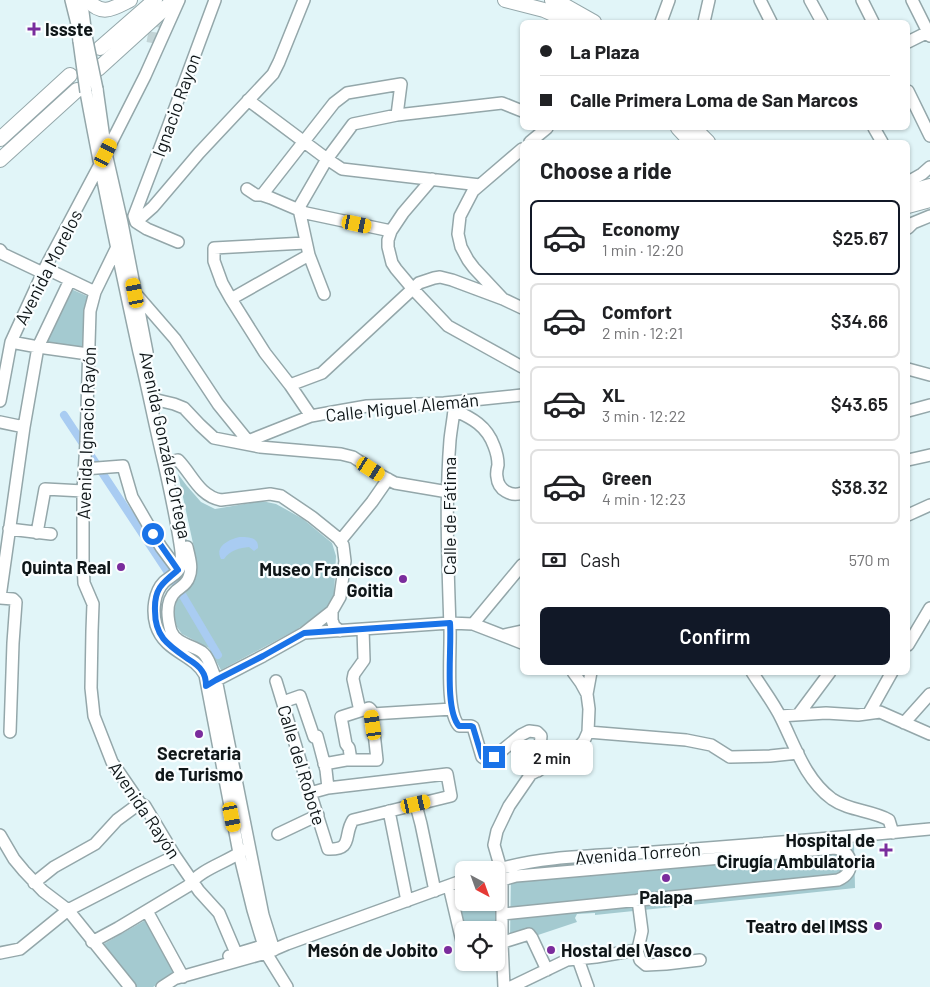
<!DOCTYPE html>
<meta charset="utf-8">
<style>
body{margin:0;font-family:Barlow,sans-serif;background:#f2f2f2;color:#202124;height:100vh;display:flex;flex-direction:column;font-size:19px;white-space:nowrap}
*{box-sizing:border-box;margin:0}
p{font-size:16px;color:#757577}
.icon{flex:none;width:28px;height:28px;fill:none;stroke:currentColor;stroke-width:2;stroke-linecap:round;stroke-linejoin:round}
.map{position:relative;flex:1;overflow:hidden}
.panel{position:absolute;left:520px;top:140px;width:390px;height:535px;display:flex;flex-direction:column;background:#fff;border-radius:8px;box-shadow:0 1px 4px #0004}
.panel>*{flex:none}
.guide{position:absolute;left:520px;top:20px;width:390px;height:110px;border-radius:8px;box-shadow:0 1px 4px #0004;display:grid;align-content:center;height:110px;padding:0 20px;background:#fff}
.needle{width:32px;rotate:139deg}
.buttons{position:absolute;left:455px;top:861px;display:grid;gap:10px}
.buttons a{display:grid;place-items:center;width:50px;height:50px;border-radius:8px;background:#fff;box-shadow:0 1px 4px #0004;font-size:25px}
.end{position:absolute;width:22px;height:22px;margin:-11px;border:6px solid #1a73e8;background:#fff;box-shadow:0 0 0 2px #fff}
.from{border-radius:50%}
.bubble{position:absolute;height:35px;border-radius:8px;background:#fff;box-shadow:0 1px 4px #0004;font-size:16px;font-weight:600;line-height:35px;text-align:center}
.car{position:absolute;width:15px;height:30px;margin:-15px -8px;border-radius:6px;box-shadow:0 0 4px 1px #0007;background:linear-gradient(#f5c518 24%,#345 0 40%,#f5c518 0 76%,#345 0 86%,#f5c518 0)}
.guide b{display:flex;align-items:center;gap:18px;height:48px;font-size:19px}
.guide b+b{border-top:1px solid #e0e0e0}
.guide i{width:12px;height:12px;background:#202124}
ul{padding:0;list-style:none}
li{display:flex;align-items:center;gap:15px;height:75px;margin:0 10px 8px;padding:0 10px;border:2px solid #e0e0e0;border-radius:8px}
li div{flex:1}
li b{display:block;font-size:19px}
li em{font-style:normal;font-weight:600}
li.current{border-color:#111827}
li>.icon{width:45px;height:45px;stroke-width:1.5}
h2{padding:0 20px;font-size:22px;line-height:60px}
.pay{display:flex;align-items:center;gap:12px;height:55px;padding:0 20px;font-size:19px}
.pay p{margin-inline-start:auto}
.button{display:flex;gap:10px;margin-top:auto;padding:10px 20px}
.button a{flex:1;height:58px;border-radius:8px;background:#111827;color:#fff;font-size:20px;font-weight:600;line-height:58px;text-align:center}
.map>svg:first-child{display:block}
</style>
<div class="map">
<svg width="930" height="987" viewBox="0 0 930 987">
<rect width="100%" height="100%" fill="#e1f5f8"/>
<!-- green -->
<path fill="#a4cad0" d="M71,289l18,8c-5,18 -7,34 -5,53l-39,-6z
M178,474l9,12 14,16 14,7 47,-8 14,3 11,6 16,9 29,24 4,13 -2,39 -3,8 -5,7 -30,20 -75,40 -12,-22 -27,-14 -5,-7 -3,-11 2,-15c10,-8 21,-19 20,-33 -1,-7 -2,-13 -2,-20z
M854,842l1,46 -260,27v-2l-18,1 -2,4 2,4 -42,14 -25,2 1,-65 9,-5z
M464,888v14l32,1 2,38 -2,1v-12h-32l-11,-38z
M149,918l28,54 -24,15h-17l-34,-42z"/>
<!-- water -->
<path fill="#a9ccf2" d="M240,537c8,0 19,0 18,11l-4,3 -5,-4c-9,1 -19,3 -25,12h-3c-7,-13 9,-20 19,-22z"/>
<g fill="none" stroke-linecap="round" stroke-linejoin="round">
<!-- canal -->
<path stroke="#a9ccf2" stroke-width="8" d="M64,415l113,171 41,69"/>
<!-- minor-tunnel -->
<path stroke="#c2d4d6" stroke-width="11" stroke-dasharray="11 5.5" stroke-linecap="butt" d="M152,43l5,-30"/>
<defs>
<path id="minor" d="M71,0l6,24 2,17
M78,0l5,12 3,24
M760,0l11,22
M810,0l12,22
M862,0l11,22
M912,0l18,36
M661,22l8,-22
M704,22l5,-22
M908,42l22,-11
M97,89l9,64 16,70 25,129
M908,91l22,45
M86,92c16,87 34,173 53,260 9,37 16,74 25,111 6,27 12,54 16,81 1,7 3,16 0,23 -2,7 -11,10 -16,15 -10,10 -12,29 -8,43 9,28 37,28 49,50l34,178 14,57 13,43 21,34
M248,100l79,59 15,10 138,16
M874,128l8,14
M530,142l17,-14
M522,149l-49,42 -13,25 -2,18 3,13 7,13 6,8 29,31 19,9
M432,179l-29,34 -12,18 -3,9v7l4,16 4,6 16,19 36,38 74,41
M908,182l14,-8 8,-7
M247,189l9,6h6l9,3 35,15 85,18
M262,195l72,-92 13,-10 54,-9 -4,31
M136,222l17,-15 46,-54 74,-79 6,-12 25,-62
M136,222l-2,-6 34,-89 47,-127
M136,222l11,7 31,13
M908,228l5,-5 17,-7
M305,243l-91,5v13l8,22 9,16 34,54 25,32 21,31
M116,249l-21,43 -5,19 -4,131 -3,49v72l1,20 9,21 -1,27 -1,57 3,28 18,46 28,41 5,3 30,50 24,35 20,22 17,40
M0,250l3,4 40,19
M45,268l50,24
M136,294l39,45 43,65 30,37
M324,294l-15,-39 -10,-46 2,-5 26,-45 26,-35 44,-9 105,-12 20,8
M231,299l78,-44
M11,342l27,5 50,7
M908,369l22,6
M290,385l32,-12 97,-90 15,-5 6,-1 12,3 51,19
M150,400h7l17,4 10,4 16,17 14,13 46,9 81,7 12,3 29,19 13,7 53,9
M0,401l11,-59 34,-74 61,-115 39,-77 34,-76
M454,404v6c18,8 33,16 40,36 2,5 4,13 4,19 -1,4 -2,8 -1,12 1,13 14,20 25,16
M454,410c-1,10 -3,20 -4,30 -5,63 -2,126 0,188 1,23 -5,82 9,98h12l2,1 9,30 5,3 7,-3 27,-22 8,-4 8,1 4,4 -3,35
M908,411l22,-6
M0,422l24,5
M243,443l68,-27 22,-4 34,-6 77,-3 78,-8
M908,460l22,-5
M164,463l14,-3c14,14 21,36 43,40l49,-6 11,2 31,21 26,21 5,7 2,16 -5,36 -8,14v9l2,6 6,5
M84,469l39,-3 9,31 29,50 17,23
M908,515l22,-10
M9,529l42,5
M37,533l8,-44 38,2
M340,541l32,-39 16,-23
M187,547c2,9 6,21 2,30 -2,7 -8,10 -13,14 -11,10 -9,26 -5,40 5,13 21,14 31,21 7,5 10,19 14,27l47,236 11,35
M0,597l24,-170 14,-80 32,-67
M0,598l13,1 3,3 -3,41 -3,89
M473,624l49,-59
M304,633l146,-10 23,1 49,19
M504,635l18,-4
M908,645l22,-37
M573,672l8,11 6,11
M752,672c10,16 21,30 29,46 14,28 24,61 51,81 17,12 39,11 57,21l4,13
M276,681l29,95 23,73c26,1 15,-14 25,-29l98,-24 -4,-22 -119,14 -18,5
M211,683l52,-27 41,-23 28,-22
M283,702l17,-6 14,41 3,-1 9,34 2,18
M360,711l-7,-32 1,-5 10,-14 -1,-31
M869,713l23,-41
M372,714l80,-5
M798,715l32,-43
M780,716l46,-3 32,2 22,-3 50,22
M904,723l26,-29
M588,732l98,8 25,5 19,12 40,-1 28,-3
M324,764l22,-4h31l-5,-46 -1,-4 -2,-2 -28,9 5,27 3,4 2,12
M416,805l5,19 14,67
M389,811l18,90
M278,834l40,-19
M0,835l14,24 10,12 19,20 25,19 62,77
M496,870c49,-15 107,-14 158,-18 92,-7 184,-14 276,-23
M502,880l14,-4 12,-1 307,-27c19,3 21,25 3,32l-335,34
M34,883l20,-16 41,-23 22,-24 23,-17
M449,886l15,64
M147,911l36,66
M92,942l26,-14 70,-42c14,-18 38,-23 56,-36
M497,944l32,-10 3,4 15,32
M637,950l3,10 6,5 20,-1 34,-4
M637,950l1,-1 4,-18 -4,-31
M0,953l20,-4 48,-39 72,-37 35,-17
M229,956l40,-12
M578,959l10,28
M177,978l89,-25 21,-9 177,-64
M162,987l20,-13
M504,987l-2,-44v-63l-1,-11 -7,-24 3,-14 12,-25 22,-32 43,-22 10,-11 4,-9 1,-23 -2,-15 4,-22
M511,987l56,-27 29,-3 41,-7"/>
<path id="major" d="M88,0c14,17 26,8 42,0
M505,0l39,10 27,12
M552,0l10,4 32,18
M100,48l55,-48
M98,69l76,-69
M678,128l13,14
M694,128l14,14
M0,139l70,-64
M0,160l77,-70
M908,192l22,-6
M908,206l22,-6"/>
</defs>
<!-- minor casing -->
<use href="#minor" stroke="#94a7aa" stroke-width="14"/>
<!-- major casing -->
<use href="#major" stroke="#94a7aa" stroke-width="16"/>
<!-- minor -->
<use href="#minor" stroke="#fff" stroke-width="11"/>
<!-- major -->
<use href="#major" stroke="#fff" stroke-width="14"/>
<defs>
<path id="minor-bridge" d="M86,36l11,53
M79,41l7,51"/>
</defs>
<!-- minor-bridge casing -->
<use href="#minor-bridge" stroke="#94a7aa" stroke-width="14" stroke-linecap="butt"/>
<!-- minor-bridge -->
<use href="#minor-bridge" stroke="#fff" stroke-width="11"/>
</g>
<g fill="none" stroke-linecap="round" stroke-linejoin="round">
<!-- route -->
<path stroke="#1a73e8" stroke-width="6" d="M153,534l25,36c-16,13 -24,19 -23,41 0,26 13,34 33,48 5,3 11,7 14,12 3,4 4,10 4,15l10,-6 47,-24 41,-23 146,-10c2,24 -6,86 9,103h12l2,1 9,30 5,3 7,-3"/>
</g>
<!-- markers -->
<g fill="#7a2c9d" stroke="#fafeff" stroke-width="2">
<path d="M31.5 21.5h5v5h5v5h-5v5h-5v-5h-5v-5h5z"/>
<circle cx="121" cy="567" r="5"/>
<circle cx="403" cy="579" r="5"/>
<circle cx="199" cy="734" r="5"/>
<path d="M883.5 842.5h5v5h5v5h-5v5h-5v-5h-5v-5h5z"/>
<circle cx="666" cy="878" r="5"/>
<circle cx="878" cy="926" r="5"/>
<circle cx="448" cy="950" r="5"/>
<circle cx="551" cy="950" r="5"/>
</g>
<g text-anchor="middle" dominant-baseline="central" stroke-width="4.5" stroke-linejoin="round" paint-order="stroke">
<!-- poi labels -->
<g font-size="18" font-weight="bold" fill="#0f1618" stroke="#fafeff" text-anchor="end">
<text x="45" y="29" text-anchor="start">Issste</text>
<text x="111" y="567">Quinta Real</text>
<text x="393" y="569">Museo Francisco<tspan x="393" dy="21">Goitia</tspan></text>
<text x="199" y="753" text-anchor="middle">Secretaria<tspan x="199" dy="21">de Turismo</tspan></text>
<text x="875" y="840">Hospital de<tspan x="875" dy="21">Cirugía Ambulatoria</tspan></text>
<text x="666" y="897" text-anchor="middle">Palapa</text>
<text x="868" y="926">Teatro del IMSS</text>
<text x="438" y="950">Mesón de Jobito</text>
<text x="561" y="950" text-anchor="start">Hostal del Vasco</text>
</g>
<!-- street labels -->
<g font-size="18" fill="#0f1618" stroke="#fafeff">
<text transform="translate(176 105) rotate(-70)">Ignacio Rayon</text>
<text transform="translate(48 267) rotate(-63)">Avenida Morelos</text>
<text transform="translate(402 407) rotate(-6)">Calle Miguel Alemán</text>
<text transform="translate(86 433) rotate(-88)">Avenida Ignacio Rayón</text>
<text transform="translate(166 445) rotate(78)">Avenida González Ortega</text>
<text transform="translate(449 516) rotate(-90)">Calle de Fátima</text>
<text transform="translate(302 765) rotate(73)">Calle del Robote</text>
<text transform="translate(145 810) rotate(56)">Avenida Rayón</text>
<text transform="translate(638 853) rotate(-4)">Avenida Torreón</text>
</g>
</g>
</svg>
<div class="buttons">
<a><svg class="needle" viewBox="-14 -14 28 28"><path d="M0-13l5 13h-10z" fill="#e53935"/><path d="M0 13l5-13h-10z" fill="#757577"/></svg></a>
<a><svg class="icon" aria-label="locate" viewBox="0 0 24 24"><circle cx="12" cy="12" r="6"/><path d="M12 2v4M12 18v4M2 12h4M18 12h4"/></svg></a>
</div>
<i class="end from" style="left:153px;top:534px"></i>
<i class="end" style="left:494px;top:757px"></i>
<div class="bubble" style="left:511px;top:740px;width:82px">2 min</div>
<i class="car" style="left:106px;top:153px;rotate:27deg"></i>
<i class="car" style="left:357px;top:224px;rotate:102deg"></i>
<i class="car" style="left:135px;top:293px;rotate:349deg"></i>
<i class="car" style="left:371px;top:469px;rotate:123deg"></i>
<i class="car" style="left:373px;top:725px;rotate:352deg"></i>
<i class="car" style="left:416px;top:804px;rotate:77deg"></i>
<i class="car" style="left:232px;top:817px;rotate:169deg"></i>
<div class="guide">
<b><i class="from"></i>La Plaza</b>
<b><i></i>Calle Primera Loma de San Marcos</b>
</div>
<section class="panel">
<h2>Choose a ride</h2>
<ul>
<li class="current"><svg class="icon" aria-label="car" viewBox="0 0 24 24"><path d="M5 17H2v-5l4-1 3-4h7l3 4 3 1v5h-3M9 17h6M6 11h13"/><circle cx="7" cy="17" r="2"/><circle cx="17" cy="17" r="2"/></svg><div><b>Economy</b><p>1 min · 12:20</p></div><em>$25.67</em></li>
<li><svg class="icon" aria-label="car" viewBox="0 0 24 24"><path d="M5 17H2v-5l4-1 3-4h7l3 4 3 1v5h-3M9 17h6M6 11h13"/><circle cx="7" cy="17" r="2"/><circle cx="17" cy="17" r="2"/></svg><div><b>Comfort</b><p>2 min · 12:21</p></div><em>$34.66</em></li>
<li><svg class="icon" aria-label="car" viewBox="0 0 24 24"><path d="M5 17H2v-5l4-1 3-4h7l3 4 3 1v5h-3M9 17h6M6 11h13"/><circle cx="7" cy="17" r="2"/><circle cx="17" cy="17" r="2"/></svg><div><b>XL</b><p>3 min · 12:22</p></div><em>$43.65</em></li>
<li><svg class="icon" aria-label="car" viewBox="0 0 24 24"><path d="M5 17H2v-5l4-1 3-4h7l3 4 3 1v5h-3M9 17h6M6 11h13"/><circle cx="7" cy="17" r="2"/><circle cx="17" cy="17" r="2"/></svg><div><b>Green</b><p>4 min · 12:23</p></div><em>$38.32</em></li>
</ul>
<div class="pay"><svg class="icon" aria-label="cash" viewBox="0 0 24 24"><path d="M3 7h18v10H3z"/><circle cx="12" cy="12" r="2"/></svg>Cash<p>570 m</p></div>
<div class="button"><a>Confirm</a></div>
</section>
</div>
